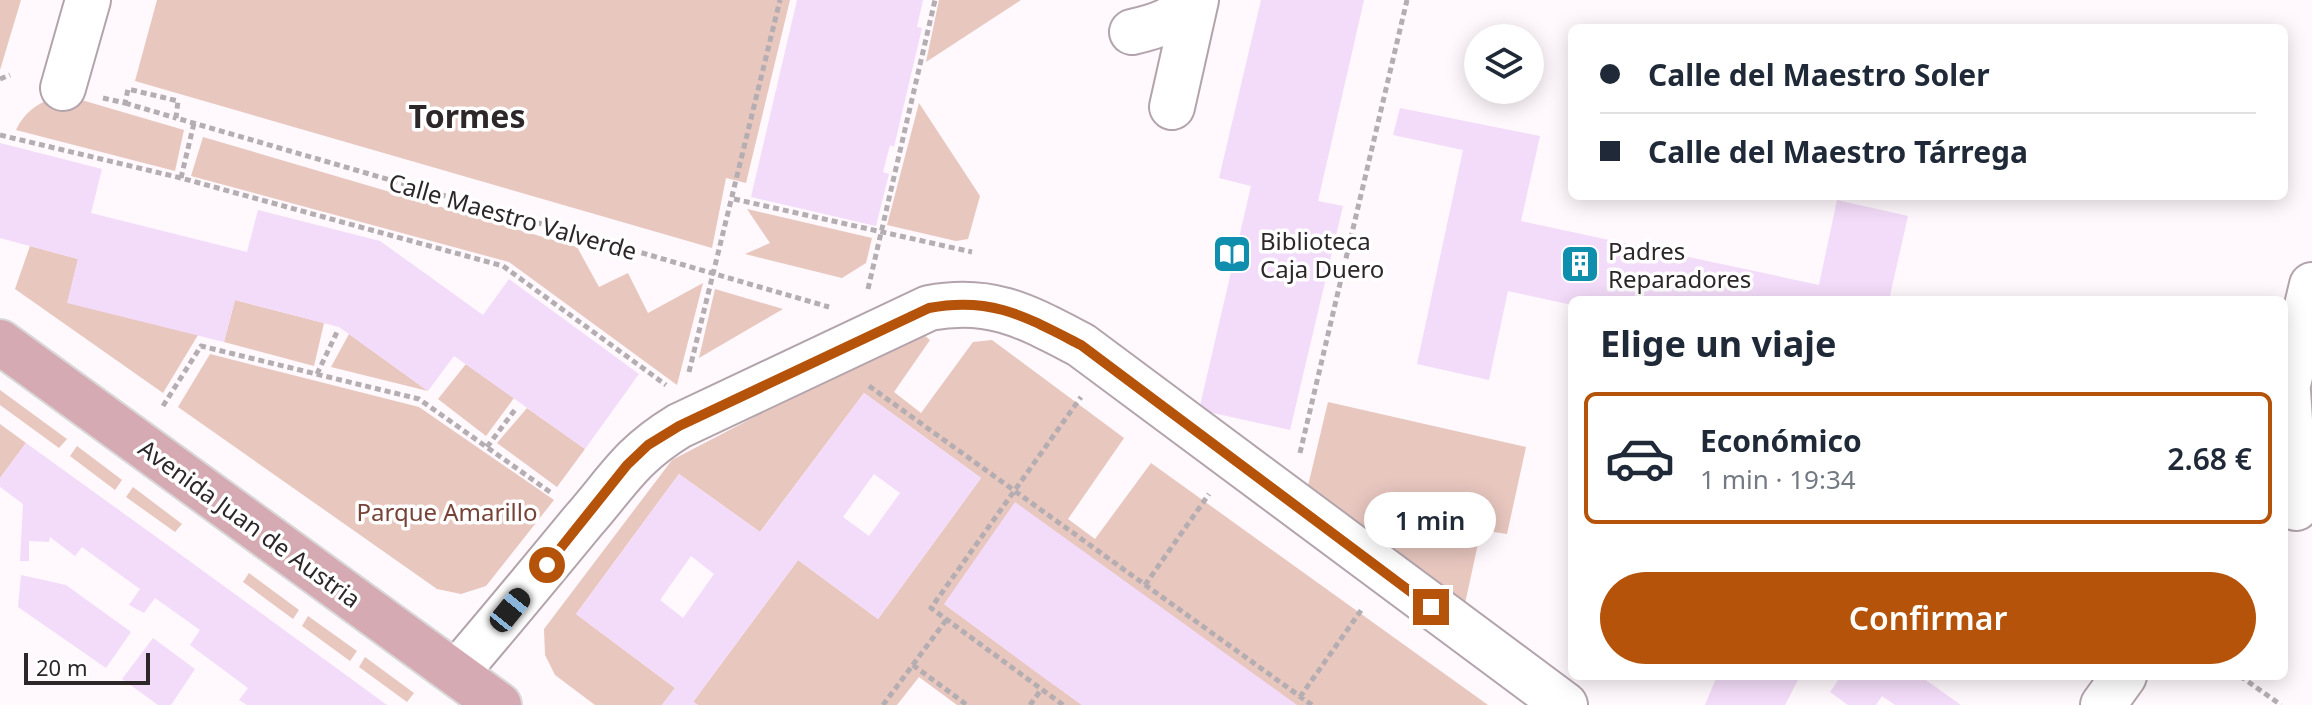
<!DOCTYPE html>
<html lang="es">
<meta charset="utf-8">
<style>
body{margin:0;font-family:"Noto Sans",sans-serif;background:#f6f6f7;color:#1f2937;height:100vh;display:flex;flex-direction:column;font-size:30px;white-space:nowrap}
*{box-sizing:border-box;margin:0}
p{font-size:26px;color:#747a83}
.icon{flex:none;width:44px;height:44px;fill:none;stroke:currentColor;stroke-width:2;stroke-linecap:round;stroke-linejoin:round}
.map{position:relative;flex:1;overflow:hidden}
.side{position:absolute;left:1568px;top:296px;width:720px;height:384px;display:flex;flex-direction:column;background:#fff;border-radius:12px;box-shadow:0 4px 20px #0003}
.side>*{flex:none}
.top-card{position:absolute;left:1568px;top:24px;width:720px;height:176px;border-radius:12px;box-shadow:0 4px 20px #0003;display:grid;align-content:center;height:176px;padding:0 32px;background:#fff}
.tools{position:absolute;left:1464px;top:24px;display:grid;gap:16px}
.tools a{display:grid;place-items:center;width:80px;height:80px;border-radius:50%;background:#fff;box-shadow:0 4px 20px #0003;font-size:40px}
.scale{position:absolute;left:24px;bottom:20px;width:126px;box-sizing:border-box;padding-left:8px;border:4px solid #2d272a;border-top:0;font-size:22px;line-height:28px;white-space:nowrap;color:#2d272a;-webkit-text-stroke:6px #fff;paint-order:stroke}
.end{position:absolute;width:36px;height:36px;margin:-18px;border:10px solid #b45309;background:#fff;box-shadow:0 0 0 4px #fff}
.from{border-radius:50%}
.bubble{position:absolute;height:56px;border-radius:28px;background:#fff;box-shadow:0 4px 20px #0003;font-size:26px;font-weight:600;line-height:56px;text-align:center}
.car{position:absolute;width:24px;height:48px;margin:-24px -12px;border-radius:10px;box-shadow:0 0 6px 2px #0007;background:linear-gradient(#222 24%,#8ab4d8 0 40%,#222 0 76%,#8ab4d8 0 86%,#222 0)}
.top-card b{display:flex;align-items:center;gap:28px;height:76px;font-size:30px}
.top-card b+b{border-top:2px solid #e0e1e3}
.top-card i{width:20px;height:20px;background:#1f2937}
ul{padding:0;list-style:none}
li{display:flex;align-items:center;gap:24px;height:132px;margin:0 16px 12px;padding:0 16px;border:4px solid #e0e1e3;border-radius:12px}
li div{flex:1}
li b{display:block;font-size:30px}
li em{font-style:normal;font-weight:600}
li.active{border-color:#b45309}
li>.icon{width:72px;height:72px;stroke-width:1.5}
h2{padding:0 32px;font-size:36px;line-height:96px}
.primary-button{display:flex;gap:16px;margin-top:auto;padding:16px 32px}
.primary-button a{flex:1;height:92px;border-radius:48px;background:#b45309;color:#fff;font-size:32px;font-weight:600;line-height:92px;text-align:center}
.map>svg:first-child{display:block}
</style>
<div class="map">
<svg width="2312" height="705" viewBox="0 0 2312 705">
<rect width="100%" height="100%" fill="#fff8fc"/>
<!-- green -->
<path fill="#e8c7bf" d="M0,0h21l-21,70z
M157,0h633l-44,183 -20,-5 -14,70 -577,-167z
M939,0h82l-95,62z
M61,94l123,36 -9,41 -159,-41c10,-21 24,-27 45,-36z
M919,103l61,93 -12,43 -12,2 -69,-16z
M203,137l374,110 22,40 29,-14 20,40 55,-30 -26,102 -168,-123 -318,-86z
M747,209l125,29 -6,25 -24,15 -97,-24 25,-11z
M30,246l48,13 -10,43 130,33 -35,58 -148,-104z
M715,289l68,20 -84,49z
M235,300l89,23 -10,43 -90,-24z
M919,331l11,9 -36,52 27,21 52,-71 19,-2 132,98 -56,81 27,20 56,-76 337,242h-191l-353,-101 138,101h-125l-38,-28 -22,28h-199l-5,-3 105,-142 80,59 103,-141 -117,-85 -104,139 -81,-58 -103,140 99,74 -13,17h-67l-40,-30 -10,-20 -1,-26 128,-169z
M349,334l79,57 -97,-24z
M210,354l209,53 135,93 -68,86 -25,8 -24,-5 -259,-182z
M466,364l48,34 -28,38 -48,-37z
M0,390l67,49 -8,9 -59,-43z
M1328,402l198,45 -19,87 -26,-4 -17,78 -157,-118z
M527,408l58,41 -28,38 -60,-44z
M0,424l26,19 -26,35z
M77,446l45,34 -7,10 -45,-34z
M133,487l49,37 -7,8 -49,-35z
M249,573l50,37 -6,9 -50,-37z
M308,616l49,35 -7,10 -48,-35z
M365,657l49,36 -7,9 -48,-35z"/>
<!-- building -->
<path fill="#f3dcf9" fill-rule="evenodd" d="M797,0h126l-6,27 5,1 -28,119 -4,-2 -7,27 6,2 -13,52 -125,-29z
M1261,0h103l-46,201 25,5 -53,224 -91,-20 52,-224 -32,-8z
M1400,108l140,28 -19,85 298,64 18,-85 71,16 -19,84h-317v5l-64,-14 -19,89 -72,-16 46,-214 -70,-15z
M0,143l102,26 -11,44 156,39 11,-42 122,31 103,74 26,-36 130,95 -54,75 -131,-93 -26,35 -89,-64 -104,-27 -11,42 -157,-39 11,-44 -78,-21z
M864,393l117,85 -103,141 -80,-59 -105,142 5,3h-36l13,-17 -99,-74 103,-140 81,58zM874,474l26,19 -31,43 -26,-19zM691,556l23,18 -31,44 -23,-18z
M26,443l140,101 221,161h-140l-8,-5 9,-12 -58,-43 10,-15 -45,-32 -11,15 -15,-8 11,-16 -58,-42 -7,9 -25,-19 -1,5 -20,-1v20h-9l3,-57 -23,-17v-9z
M1015,502l200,144 82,59h-215l-35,-25 -103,-76z
M21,575l45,10 65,47 -25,36 -88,-61z
M153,638l42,31 -24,36h-13l-36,-26z
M1717,676h83l-15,29h-80z
M1841,676h79l41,29h-66l-13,-9 -6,9h-28l-18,-13z"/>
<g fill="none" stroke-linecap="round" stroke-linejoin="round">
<defs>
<path id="minor" d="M1132,32c26,-6 43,-11 60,-32
M63,88l25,-88
M1172,107l24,-107
M2288,391l8,117
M2284,401l28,-116
M456,673c43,-50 85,-101 127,-152 36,-41 47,-65 96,-95l250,-118c63,-12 98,9 152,37l484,360
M2103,705l21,-29"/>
<path id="major" d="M0,342l499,363"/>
</defs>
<!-- minor casing -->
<use href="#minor" stroke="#b3a4ac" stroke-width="48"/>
<!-- major casing -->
<use href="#major" stroke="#d9d8d9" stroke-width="48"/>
<!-- path -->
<path stroke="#b4adb1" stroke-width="5" stroke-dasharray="6 4" stroke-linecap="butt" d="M0,79l10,-4
M103,98l22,5 3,-14 50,12 -2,17 653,189
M125,103l51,15
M0,135l181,43 322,88 163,119
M181,178l13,-55
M734,199l238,53
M868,289l67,-289
M689,372l91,-372
M317,374l20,-42
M869,386l443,319
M163,406l38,-60 218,53 131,93
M487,447l30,-40
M1300,453l107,-453
M1145,585l64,-91
M913,665l54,40
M2240,676l41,29
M1300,697l62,-88
M883,705l64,-86
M1030,705l11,-15
M1063,705l-132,-97 150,-211"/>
<!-- minor -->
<use href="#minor" stroke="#fff" stroke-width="44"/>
<!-- major -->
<use href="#major" stroke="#d6aab2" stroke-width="44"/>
</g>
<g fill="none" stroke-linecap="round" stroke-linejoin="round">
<!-- route -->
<path stroke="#b45309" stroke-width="10" d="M547,565l80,-100 21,-20 31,-19 250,-118c63,-12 97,9 152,37l350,262"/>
</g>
<!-- icons -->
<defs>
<symbol id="library-square" viewBox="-11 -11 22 22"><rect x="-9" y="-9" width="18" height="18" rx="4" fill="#0f8eae" stroke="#fff"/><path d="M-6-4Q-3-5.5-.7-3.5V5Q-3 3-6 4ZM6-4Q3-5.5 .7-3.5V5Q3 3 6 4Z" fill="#fff"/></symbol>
<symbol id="building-square" viewBox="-11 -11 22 22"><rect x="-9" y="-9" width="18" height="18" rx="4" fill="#0f8eae" stroke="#fff"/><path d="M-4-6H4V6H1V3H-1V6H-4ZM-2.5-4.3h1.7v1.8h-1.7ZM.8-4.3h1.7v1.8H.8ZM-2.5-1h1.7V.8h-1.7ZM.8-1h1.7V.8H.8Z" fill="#fff"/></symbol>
</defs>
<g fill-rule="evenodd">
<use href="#library-square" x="1210" y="232" width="44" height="44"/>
<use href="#building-square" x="1558" y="242" width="44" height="44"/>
</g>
<g text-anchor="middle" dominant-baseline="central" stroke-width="7" stroke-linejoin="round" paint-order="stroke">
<!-- street labels -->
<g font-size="24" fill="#2d272a" stroke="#fff">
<text transform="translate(513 216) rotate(16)">Calle Maestro Valverde</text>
<text transform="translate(250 523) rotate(36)">Avenida Juan de Austria</text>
</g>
<!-- poi labels -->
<g font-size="24" fill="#2d272a" stroke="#fff" text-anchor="start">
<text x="1260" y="240">Biblioteca<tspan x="1260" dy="28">Caja Duero</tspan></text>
<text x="1608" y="250">Padres<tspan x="1608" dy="28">Reparadores</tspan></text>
</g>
<!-- park labels -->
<g font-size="24" fill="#774237" stroke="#fff">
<text x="447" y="511">Parque Amarillo</text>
</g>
<!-- district labels -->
<g font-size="32" font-weight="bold" fill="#2d272a" stroke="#fff">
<text x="467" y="115">Tormes</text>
</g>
</g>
</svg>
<div class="tools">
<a><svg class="icon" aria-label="layers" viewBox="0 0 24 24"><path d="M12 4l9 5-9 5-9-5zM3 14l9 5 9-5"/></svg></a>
</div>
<div class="scale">20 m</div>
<i class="end from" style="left:547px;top:565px"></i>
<i class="end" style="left:1431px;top:607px"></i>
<div class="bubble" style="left:1364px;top:492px;width:132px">1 min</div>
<i class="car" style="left:510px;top:610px;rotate:39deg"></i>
<div class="top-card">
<b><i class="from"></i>Calle del Maestro Soler</b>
<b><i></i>Calle del Maestro Tárrega</b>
</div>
<section class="side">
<h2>Elige un viaje</h2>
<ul>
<li class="active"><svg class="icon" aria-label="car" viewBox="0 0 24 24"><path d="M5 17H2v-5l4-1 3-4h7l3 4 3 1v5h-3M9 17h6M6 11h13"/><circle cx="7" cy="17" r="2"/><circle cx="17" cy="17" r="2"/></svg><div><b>Económico</b><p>1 min · 19:34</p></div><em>2.68 €</em></li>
</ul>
<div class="primary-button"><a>Confirmar</a></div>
</section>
</div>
